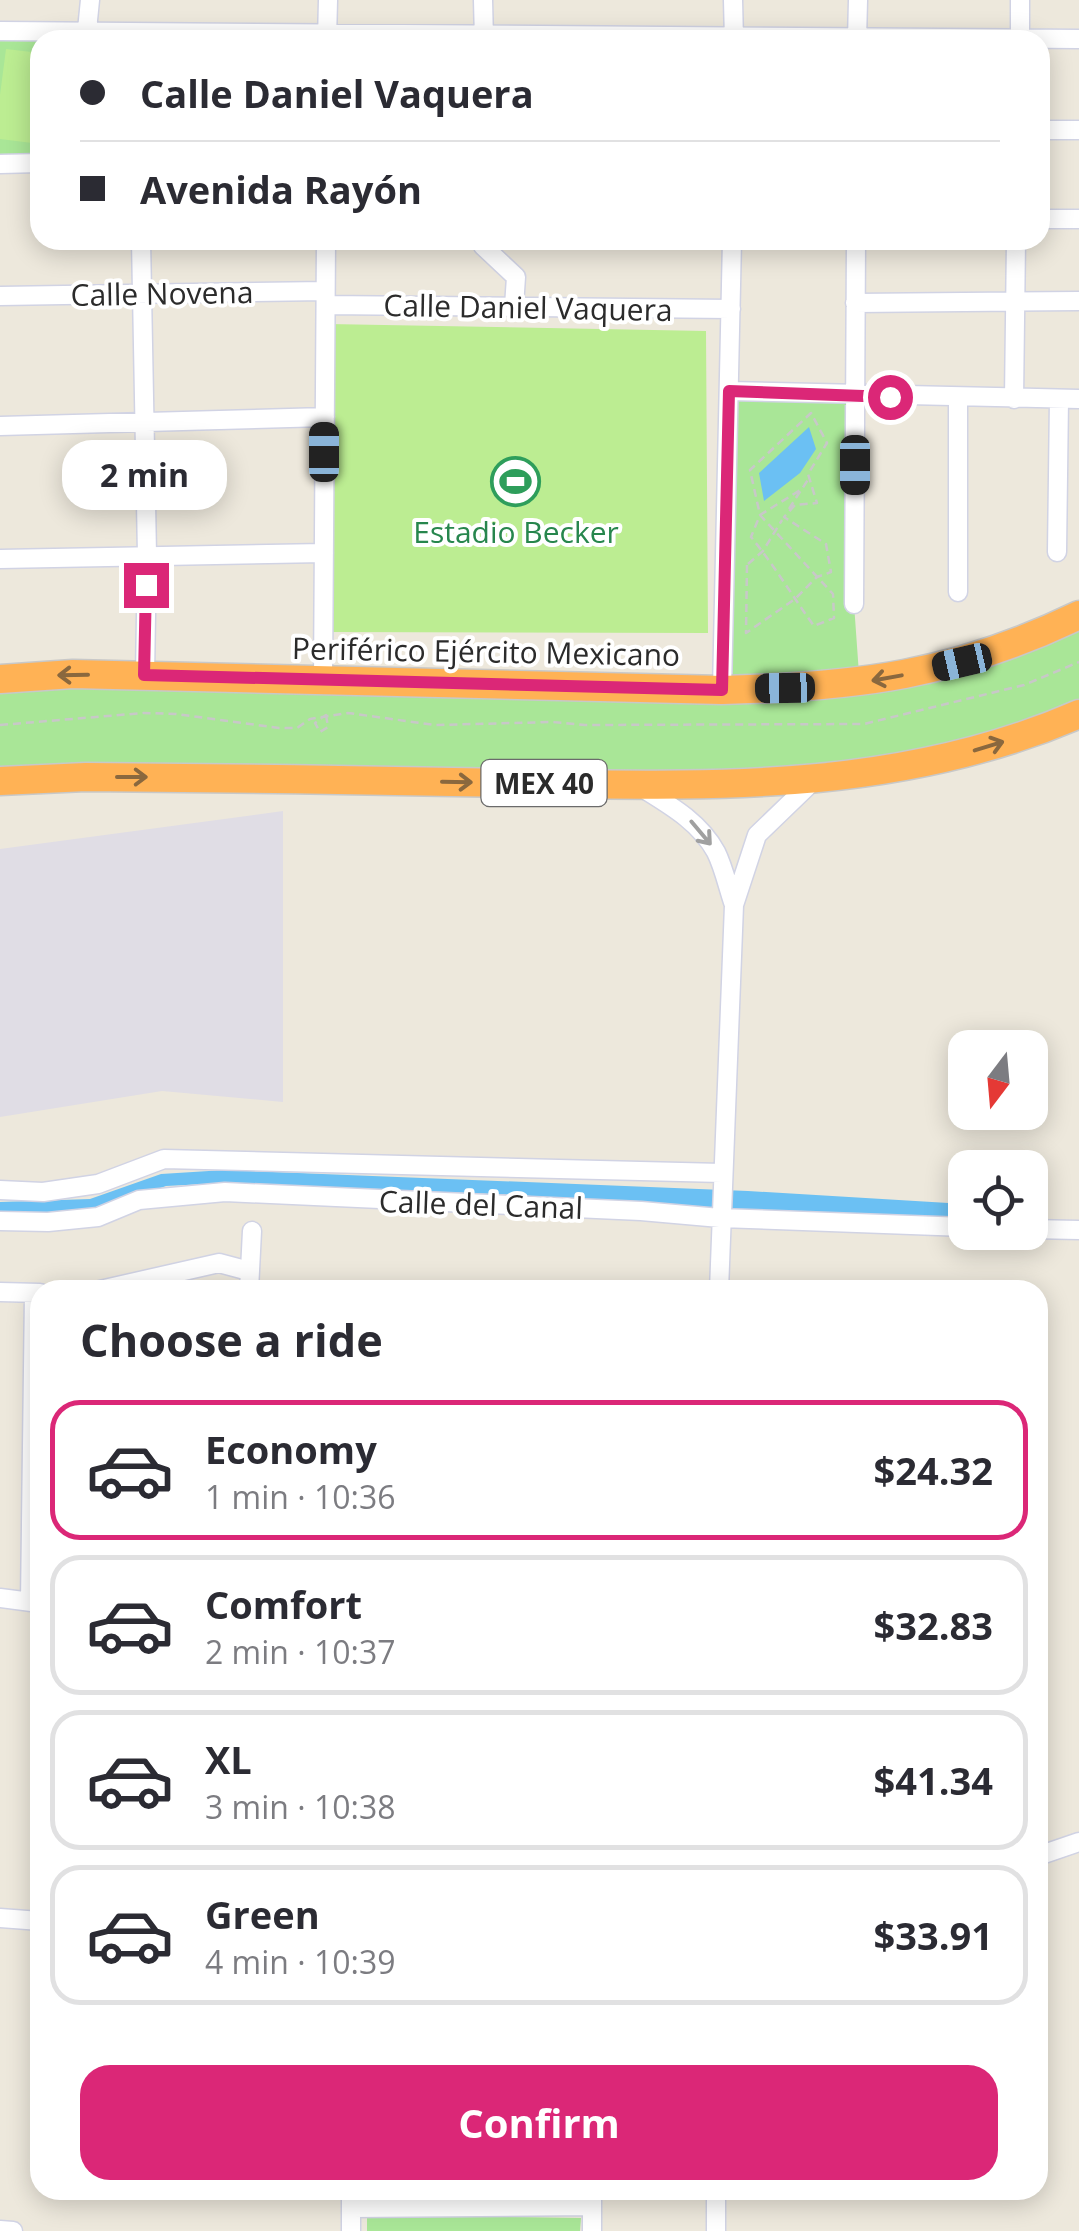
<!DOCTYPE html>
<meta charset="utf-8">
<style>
body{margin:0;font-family:"Open Sans",sans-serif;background:#f2f2f3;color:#2b2b33;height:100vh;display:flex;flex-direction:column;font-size:38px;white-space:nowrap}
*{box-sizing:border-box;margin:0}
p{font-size:32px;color:#7c7c81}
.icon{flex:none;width:55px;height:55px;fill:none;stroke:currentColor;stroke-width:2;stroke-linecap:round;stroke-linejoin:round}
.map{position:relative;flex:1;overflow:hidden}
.panel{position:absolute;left:30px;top:1280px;width:1018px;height:920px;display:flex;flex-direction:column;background:#fff;border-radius:30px;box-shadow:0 5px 25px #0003}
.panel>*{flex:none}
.guide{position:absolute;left:30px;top:30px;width:1020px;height:220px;border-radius:30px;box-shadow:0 5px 25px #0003;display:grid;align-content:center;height:220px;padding:0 50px;background:#fff}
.needle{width:65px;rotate:196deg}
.controls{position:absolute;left:948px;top:1030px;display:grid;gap:20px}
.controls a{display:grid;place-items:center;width:100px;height:100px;border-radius:20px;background:#fff;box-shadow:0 5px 25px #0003;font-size:50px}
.end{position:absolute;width:45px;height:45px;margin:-22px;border:12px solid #db2777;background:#fff;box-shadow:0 0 0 5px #fff}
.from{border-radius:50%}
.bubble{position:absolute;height:70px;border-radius:30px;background:#fff;box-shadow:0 5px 25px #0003;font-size:32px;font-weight:700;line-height:70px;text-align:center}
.car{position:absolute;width:30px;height:60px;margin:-30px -15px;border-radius:12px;box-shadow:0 0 8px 2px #0007;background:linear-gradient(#222 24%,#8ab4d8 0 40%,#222 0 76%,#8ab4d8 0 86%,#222 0)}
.guide b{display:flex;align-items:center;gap:35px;height:95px;font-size:38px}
.guide b+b{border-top:2px solid #e1e1e2}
.guide i{width:25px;height:25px;background:#2b2b33}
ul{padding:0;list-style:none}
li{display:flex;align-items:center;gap:30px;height:140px;margin:0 20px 15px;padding:0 30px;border:5px solid #e1e1e2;border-radius:30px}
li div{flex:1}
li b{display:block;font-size:38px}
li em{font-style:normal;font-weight:700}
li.on{border-color:#db2777}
li>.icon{width:90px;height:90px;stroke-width:1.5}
h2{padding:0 50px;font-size:45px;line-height:120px}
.cta{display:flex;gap:20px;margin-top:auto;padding:20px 50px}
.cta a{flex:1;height:115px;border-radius:30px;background:#db2777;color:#fff;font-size:40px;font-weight:700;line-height:115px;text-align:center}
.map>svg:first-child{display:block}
</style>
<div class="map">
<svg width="1079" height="2231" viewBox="0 0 1079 2231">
<rect width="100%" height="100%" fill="#ede8dc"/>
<!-- industrial -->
<path fill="#e0dde5" d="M283,811v291l-121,-11 -162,26v-268z"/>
<!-- green -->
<path fill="#a9e697" d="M0,32l40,8v121l-40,2z
M729,392l127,4 -2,208 5,70 -136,8z
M1079,617v93l-267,70 -812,-1v-97l813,9z
M367,2215l214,3 -1,13h-213z"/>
<!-- pitch -->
<path fill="#bced92" d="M6,49l34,4v91l-40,-5v-44z
M328,324l378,7 2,302 -385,-1z"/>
<!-- water -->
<path fill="#6bc0f3" d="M809,427l7,22 -16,24 -36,28 -5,-28z
M225,1170l523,21 217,13v17l-219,-10 -229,-16 -293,-12 -58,3 -76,27 -90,2v-13l90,-3 71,-25z"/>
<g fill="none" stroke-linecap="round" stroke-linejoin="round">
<defs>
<path id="minor" d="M483,0l1,40
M733,0l1,40
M1020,0v40
M87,30l3,-30
M0,31l1079,8
M327,40l1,-40
M857,40l1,-40
M1040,130h39
M0,164l40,-1
M1040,219h39
M141,240l6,315 -2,120
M483,240v6l33,31 -2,29
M0,296l325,-5
M855,303l224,-2
M326,305l405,4
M729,391l350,8
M1014,399l2,-159
M0,426l325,-9
M1057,552l2,-153
M0,559l324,-6
M958,592v-194
M854,604l2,-364
M323,680l3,-440
M722,690l10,-450
M639,786c29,18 60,35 77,66 8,16 12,36 18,53
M0,1190l43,2 55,-8 66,-25 558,14
M0,1221l48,1 50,-5 41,-17 86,-8 416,19 79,7 245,9
M1030,1229l49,1
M100,1290l119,-27 30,8
M249,1290l3,-59
M719,1290l15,-385 23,-70 56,-54
M0,1292l40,1
M0,1598l39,5
M30,1602l4,-309
M1038,1856l41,-14
M0,1918l40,3
M592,2190v41
M351,2208l241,-2
M0,2230l13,1
M351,2231v-41
M716,2231v-41"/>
<path id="highway" d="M0,679l73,-5 649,16c135,-3 233,-15 357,-75
M0,781l86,-4c142,1 283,3 425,6 195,3 385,11 568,-69"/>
</defs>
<!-- minor casing -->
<use href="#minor" stroke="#d1d3e4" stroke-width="21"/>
<!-- highway casing -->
<use href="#highway" stroke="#c8c8c8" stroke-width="31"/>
<!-- path -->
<path stroke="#c8c8c8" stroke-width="2.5" stroke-dasharray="8 5" stroke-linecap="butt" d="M789,509l12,-19
M748,564l15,-13 19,-31
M747,565l-1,68 49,-34 22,-22 14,-5 -5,-28 -42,-27 11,-12 22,-2 -9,-29 19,-31 -16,-30 -61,57 10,45 73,79 1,24 -20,8c-21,-29 -40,-61 -63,-89l9,-22 42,-26 7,-11
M326,715l2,12 -8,5 -5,-9z
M0,725l144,-12 32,1 103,14h18l13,-9 38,-6 87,12 117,-3 33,3 279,-1 160,-39 55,-23"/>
<!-- minor -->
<use href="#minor" stroke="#fff" stroke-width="18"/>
<!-- highway -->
<use href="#highway" stroke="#ffb255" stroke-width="28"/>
</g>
<!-- one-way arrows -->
<defs><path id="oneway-shaft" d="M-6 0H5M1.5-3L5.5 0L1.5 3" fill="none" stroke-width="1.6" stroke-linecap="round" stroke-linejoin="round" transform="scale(2.5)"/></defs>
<g stroke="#8a683e">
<use href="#oneway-shaft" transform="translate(73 675) rotate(179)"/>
<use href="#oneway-shaft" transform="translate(887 678) rotate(170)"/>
<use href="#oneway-shaft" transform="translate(989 746) rotate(-17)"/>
<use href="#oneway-shaft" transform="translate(132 777)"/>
<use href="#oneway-shaft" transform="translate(457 782) rotate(1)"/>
</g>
<use stroke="#a0a0a0" href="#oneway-shaft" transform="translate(701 833) rotate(50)"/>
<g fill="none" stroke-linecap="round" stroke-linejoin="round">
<!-- route -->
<path stroke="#db2777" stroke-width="12" d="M146,585l-2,90 578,15 7,-299 161,6"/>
</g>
<!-- icons -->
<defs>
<symbol id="stadium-ring" viewBox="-11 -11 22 22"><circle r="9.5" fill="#fff" stroke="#2e9e5b" stroke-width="1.5"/><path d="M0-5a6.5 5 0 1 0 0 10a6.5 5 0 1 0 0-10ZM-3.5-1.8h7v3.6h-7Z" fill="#2e9e5b"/></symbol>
</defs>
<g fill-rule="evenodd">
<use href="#stadium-ring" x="488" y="454" width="55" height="55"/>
</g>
<g text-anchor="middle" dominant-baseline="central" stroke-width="8" stroke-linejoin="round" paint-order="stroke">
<!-- shield labels -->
<rect fill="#fff" stroke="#6b6b6b" stroke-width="2.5" x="481.5" y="760" width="125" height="46" rx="8"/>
<g font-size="28" font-weight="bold" fill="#2b2b2b">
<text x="544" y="783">MEX 40</text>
</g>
<!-- street labels -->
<g font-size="30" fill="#2b2b2b" stroke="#fff">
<text transform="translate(162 293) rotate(-1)">Calle Novena</text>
<text transform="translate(528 307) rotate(1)">Calle Daniel Vaquera</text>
<text transform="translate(486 651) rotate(1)">Periférico Ejército Mexicano</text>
<text transform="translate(481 1204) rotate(2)">Calle del Canal</text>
</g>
<!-- leisure labels -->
<g font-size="30" fill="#27864d" stroke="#fff">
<text x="516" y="531">Estadio Becker</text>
</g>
</g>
</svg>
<div class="controls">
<a><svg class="needle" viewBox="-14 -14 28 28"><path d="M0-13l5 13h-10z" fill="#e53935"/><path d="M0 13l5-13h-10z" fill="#7c7c81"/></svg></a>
<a><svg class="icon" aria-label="locate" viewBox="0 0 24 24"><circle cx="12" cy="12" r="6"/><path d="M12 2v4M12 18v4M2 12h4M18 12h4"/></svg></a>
</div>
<i class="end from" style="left:890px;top:397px"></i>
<i class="end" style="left:146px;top:585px"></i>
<div class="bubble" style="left:62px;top:440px;width:165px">2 min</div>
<i class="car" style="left:324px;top:452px;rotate:0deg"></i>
<i class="car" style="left:855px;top:465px;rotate:180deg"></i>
<i class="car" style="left:962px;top:662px;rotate:257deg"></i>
<i class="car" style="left:785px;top:688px;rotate:269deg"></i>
<div class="guide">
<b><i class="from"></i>Calle Daniel Vaquera</b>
<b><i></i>Avenida Rayón</b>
</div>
<section class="panel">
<h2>Choose a ride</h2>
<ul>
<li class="on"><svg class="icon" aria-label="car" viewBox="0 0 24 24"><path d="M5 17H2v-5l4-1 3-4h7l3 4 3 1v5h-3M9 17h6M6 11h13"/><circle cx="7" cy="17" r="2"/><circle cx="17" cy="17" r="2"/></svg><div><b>Economy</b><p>1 min · 10:36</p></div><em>$24.32</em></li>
<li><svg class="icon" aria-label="car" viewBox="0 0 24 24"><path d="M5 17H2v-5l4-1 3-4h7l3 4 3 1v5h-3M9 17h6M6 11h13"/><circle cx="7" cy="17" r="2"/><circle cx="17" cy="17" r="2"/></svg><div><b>Comfort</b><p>2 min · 10:37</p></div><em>$32.83</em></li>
<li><svg class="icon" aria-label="car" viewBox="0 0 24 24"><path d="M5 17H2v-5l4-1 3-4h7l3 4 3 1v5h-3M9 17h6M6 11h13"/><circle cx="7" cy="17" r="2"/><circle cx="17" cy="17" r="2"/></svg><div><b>XL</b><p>3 min · 10:38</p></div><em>$41.34</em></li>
<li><svg class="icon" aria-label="car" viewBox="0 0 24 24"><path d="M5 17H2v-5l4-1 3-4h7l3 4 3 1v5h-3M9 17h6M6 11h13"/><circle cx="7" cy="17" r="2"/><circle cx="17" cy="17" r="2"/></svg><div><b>Green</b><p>4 min · 10:39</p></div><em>$33.91</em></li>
</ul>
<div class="cta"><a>Confirm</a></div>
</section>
</div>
